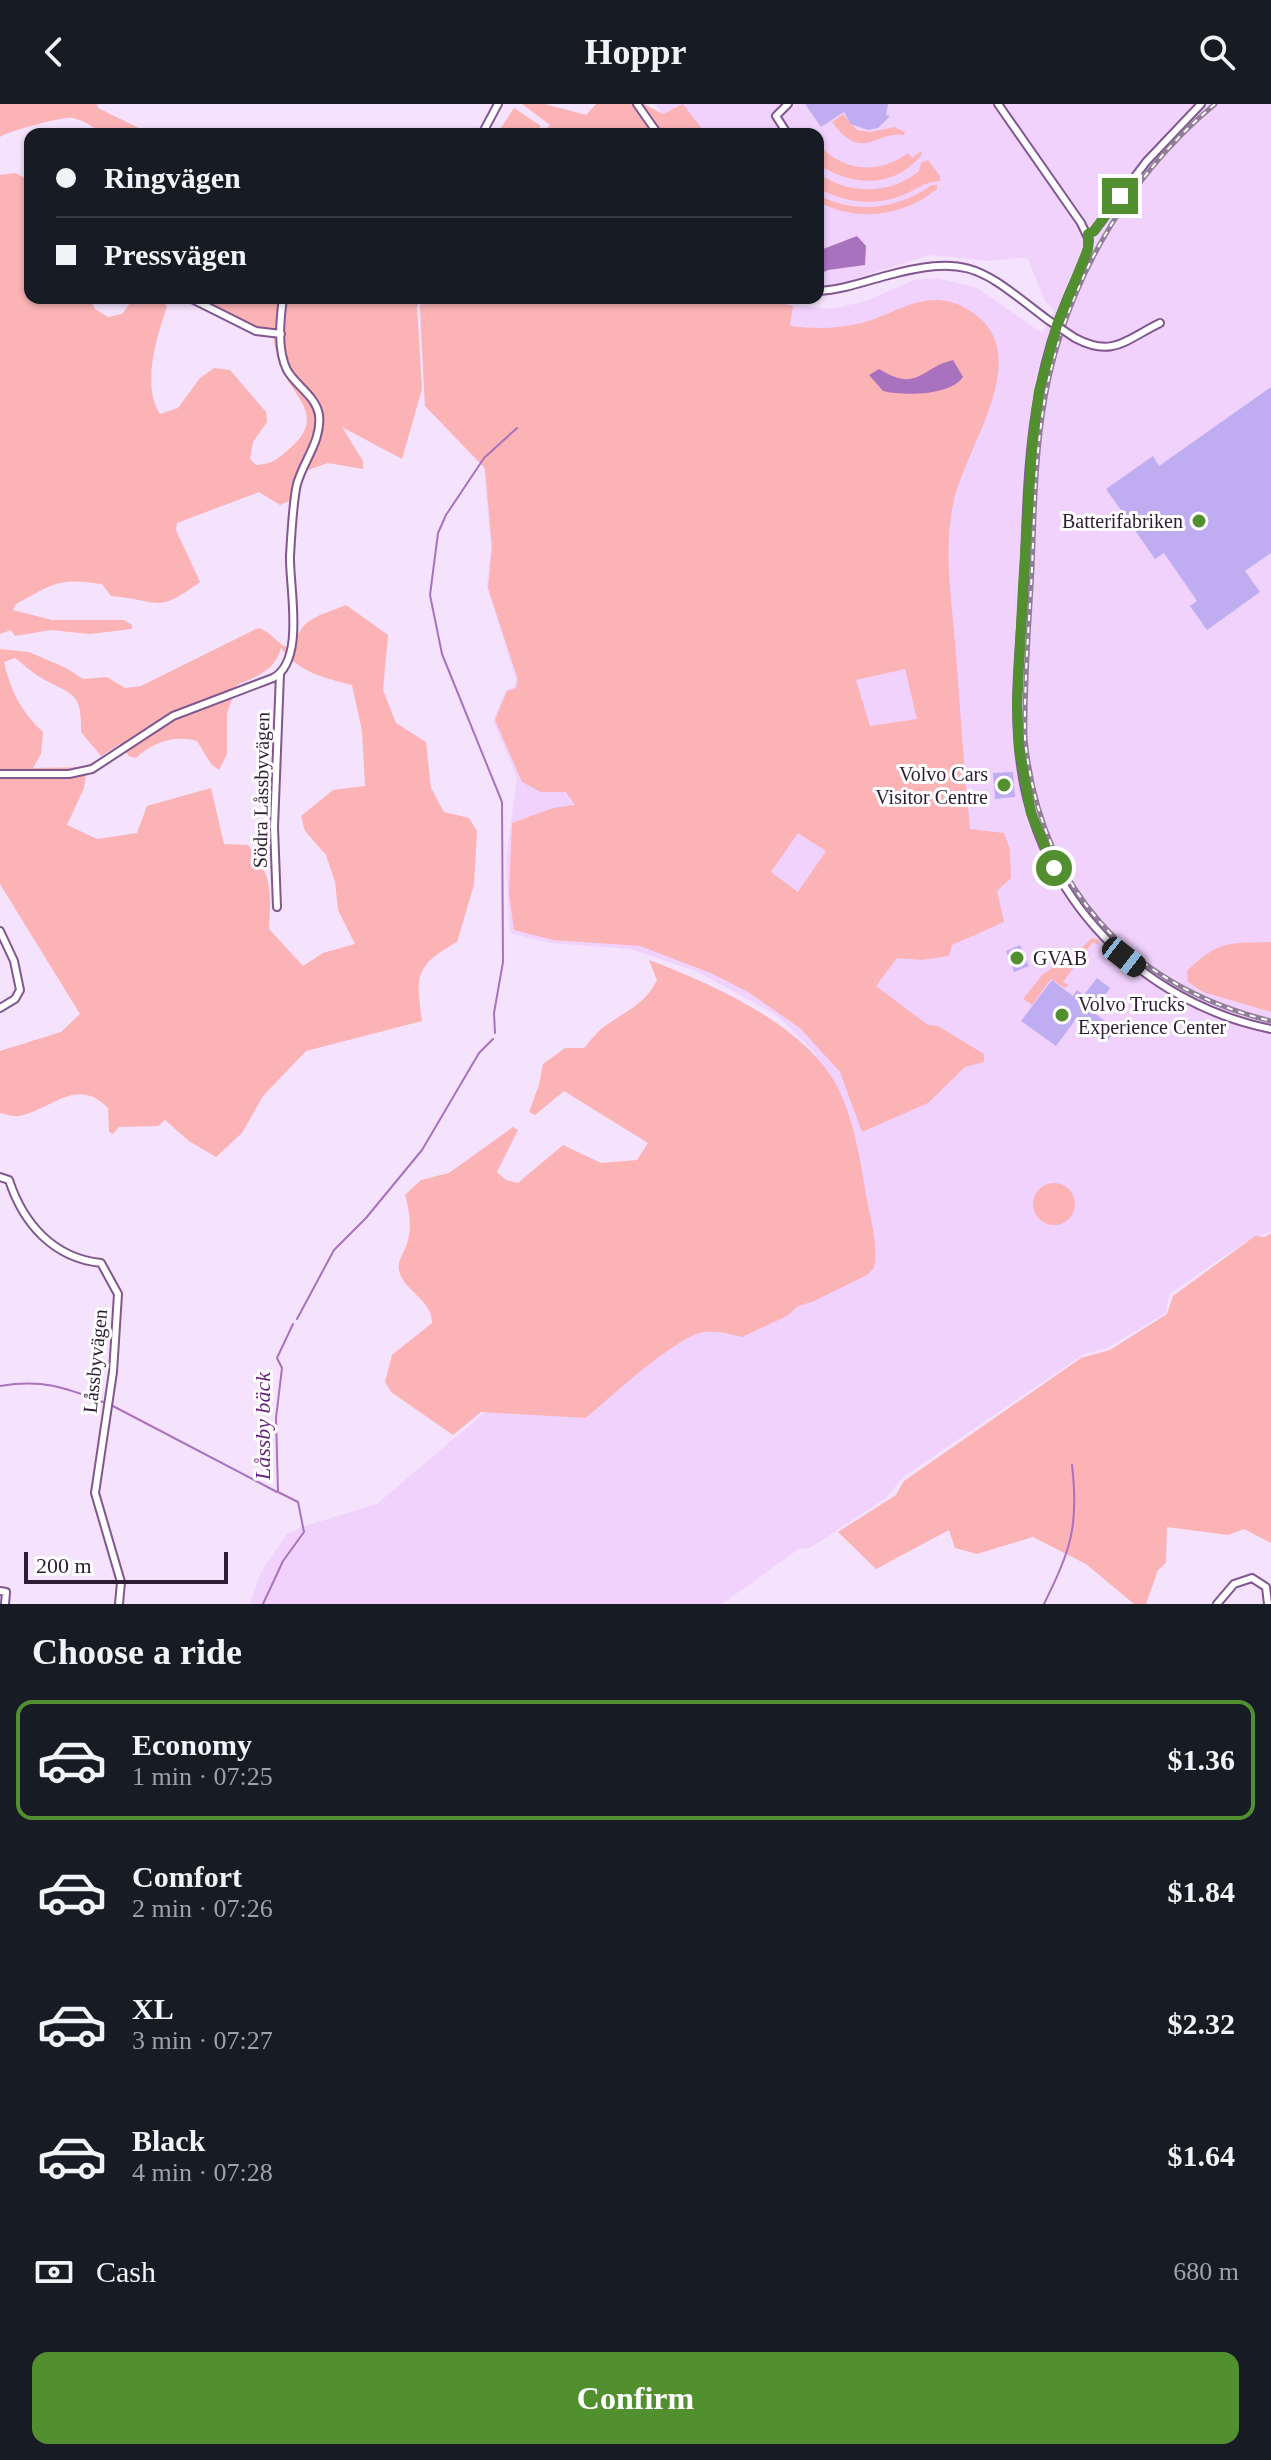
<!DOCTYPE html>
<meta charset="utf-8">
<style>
body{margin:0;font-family:Georgia,serif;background:#242831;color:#f1f3f6;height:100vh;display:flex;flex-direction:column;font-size:30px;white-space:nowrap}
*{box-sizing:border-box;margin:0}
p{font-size:26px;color:#9ea1a6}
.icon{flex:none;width:44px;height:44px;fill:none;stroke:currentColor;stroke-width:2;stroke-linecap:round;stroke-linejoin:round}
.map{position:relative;height:1500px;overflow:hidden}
.details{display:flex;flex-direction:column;background:#171b24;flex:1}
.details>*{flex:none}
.top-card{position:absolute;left:24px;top:24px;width:800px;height:176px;border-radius:16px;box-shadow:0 2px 6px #0004;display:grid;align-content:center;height:176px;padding:0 32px;background:#171b24}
.scale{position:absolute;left:24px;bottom:20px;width:204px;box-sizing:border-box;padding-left:8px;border:4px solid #2e1c35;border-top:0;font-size:22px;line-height:28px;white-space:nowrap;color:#2e1c35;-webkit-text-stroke:6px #fff;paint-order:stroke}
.end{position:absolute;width:36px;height:36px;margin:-18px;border:10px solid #528f2f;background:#fff;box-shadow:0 0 0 4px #fff}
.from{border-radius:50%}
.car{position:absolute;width:24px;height:48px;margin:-24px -12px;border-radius:10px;box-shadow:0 0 6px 2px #0007;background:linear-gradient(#222 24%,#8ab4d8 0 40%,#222 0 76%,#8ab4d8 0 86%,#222 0)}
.top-card b{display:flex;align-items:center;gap:28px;height:76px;font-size:30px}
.top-card b+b{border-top:2px solid #363941}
.top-card i{width:20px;height:20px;background:#f1f3f6}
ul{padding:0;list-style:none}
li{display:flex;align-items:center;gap:24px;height:120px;margin:0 16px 12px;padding:0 16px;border:4px solid transparent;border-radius:16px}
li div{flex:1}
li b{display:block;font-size:30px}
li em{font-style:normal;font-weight:700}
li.current{border-color:#528f2f}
li>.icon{width:72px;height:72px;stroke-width:1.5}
h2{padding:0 32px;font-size:36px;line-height:96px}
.pay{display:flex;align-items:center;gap:20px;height:88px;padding:0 32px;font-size:30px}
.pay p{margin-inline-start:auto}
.primary-button{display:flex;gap:16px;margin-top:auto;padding:16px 32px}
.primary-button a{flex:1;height:92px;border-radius:16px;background:#528f2f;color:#fff;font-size:32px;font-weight:700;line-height:92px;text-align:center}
header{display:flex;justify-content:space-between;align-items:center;height:104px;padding:0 32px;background:#171b24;font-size:36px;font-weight:700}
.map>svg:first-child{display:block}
</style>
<header><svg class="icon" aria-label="back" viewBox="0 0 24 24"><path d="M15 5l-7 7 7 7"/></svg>Hoppr<svg class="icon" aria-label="search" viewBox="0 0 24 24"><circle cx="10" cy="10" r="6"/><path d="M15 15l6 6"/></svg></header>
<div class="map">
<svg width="1271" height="1500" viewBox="0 0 1271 1500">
<rect width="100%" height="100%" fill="#f5e2fc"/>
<!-- built -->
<path fill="#f1d2fd" d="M655,0h616v1127l-26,11 -76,52 -3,19 -59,35 -23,6 -181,123 -17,21 -78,51 -8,-1 -78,56h-472l11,-32 26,-38 15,-7 75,-23 106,-90 54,-63 280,-296 -39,-39 -82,-45 -66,-22 -79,-6 -41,-10 -4,-72 11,-84 -24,-56 13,-31 8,-2 2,-9 -29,-92 4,-40 -7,-79 -59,-62 -6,-100 4,-8h342l16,2 5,4 46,5 34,-8 48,-21 24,-2 39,10 65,45 10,-16 2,-7 -9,-9 -18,-44 -37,4 -60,-6 -90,28 -22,3v-152h-148l-3,-14z"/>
<!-- green -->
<path fill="#fbb3b6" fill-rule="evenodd" d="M0,0h97l1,4 53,26h-51c-4,-7 -18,-14 -27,-16 -9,-2 -64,13 -73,19z
M522,0h23l41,11 10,-11h48l19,10 20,-10 23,30h-164l8,-9z
M514,4l27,18 -9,8h-35z
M843,10l14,16 14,2 23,-5 11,5 -1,3c-28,-5 -41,29 -72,-13z
M818,39c23,29 61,32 90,10l4,5 9,-7 1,3c-27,35 -70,33 -104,10z
M928,56l12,16v5c-18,2 -18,6 -35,13 -29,13 -60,9 -87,-6v-15c30,22 72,22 101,-2l2,-8z
M15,69l15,7v118h59l6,11 13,8 14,-3 12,-16h25l8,8c-10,31 -26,78 -7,108l18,-6 22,-30 14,-10 16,2 36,42 1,10 -14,20 -3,17 6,6c16,-1 22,-6 33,-16 39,-33 4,-52 -9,-83 -4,-11 -6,-25 -8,-37h-13l-51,-23 4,-8h209l-4,8 5,83 -20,70 -60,-32 21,34v8l-35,-6 -20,7 -5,-12 -14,43 -9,4 -21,-13 -82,31 -1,7 24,52c-45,33 -39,18 -89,14l-9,-12c-36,-5 -44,-4 -75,14 -7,4 -11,4 -14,12l39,10h72l8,5v4l-42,5 -39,-4 -36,6 -4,-6 -11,4v-459z
M932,81h5v4c-34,28 -80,33 -119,13v-7c39,20 79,14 114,-10z
M424,194h339l30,8 -3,20c24,3 48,3 72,-3 36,-10 65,-36 103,-15 77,41 0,137 -12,196 -9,47 -2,91 2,138 5,63 9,125 15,187l34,4 6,17 1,28 -14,13 7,31 -52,23 -3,11 -27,4 -25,-2 -21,28 52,39 10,1 46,28v8l-19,5 -37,36 -66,29 -22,-60 -40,-44 -52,-36 -35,-18 -73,-28 -87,-6 -39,-10 -5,-37 3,-70 41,-15 22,-3 -9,-13h-25l-19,-10 -27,-62 12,-29 9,-3 2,-8 -30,-92 4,-41 -7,-79 -60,-62 -5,-99zM905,565l12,50 -47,7 -14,-46zM798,729l28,18 -28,41 -27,-20z
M346,501l42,30 -5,55 13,33 30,19 5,46 13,24 25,6 8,13 -3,54 -17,57c-43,24 -41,34 -35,79l-116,30 -43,45 -21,37 -26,24 -27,-16 -24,-21 -7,6 -39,1 -6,7 -4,-2 -1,-24c-31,-32 -55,1 -89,8 -6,1 -13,-2 -19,-3v-62l61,-19 19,-18 -80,-130v-235l29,3 37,16 17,11 24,-2 18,11 16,-2 117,-58c15,4 19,18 36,22 5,-33 24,-33 52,-45zM281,544c19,25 41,29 71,37l10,46 3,55 -32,4 -32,26 4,15 21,24 9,27 3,28 17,34 -32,9 -20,13 -34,-37c2,-40 4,-51 -21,-84l-24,-1 -13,-56 -64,18 -10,27 -40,6 -30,-14 17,-37 3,-21 -54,1 8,-14 2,-22c-21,-19 -33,-42 -39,-70l11,-4c8,6 16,14 25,19 31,19 42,12 41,55l20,24 19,-12 9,12 7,2c17,-16 39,-23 61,-17l14,23 8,6 8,-16v-41l10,-28c20,-9 38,-14 44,-37z
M1092,834l7,2 -1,5 -5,-3 -30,40 6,3 -4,3 -14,-9 -19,26 -9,-6 20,-25 32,-20z
M1271,838v70l-68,-20 -15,-10 -1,-11c32,-31 42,-28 84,-29z
M649,856c63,24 157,65 189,128 15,30 22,69 27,101 4,25 14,54 9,79l-7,7 -55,27 -14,4 -11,10 -45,21c-12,-3 -25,-7 -38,-5 -26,3 -96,67 -118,86l-105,-6 -28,23 -62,-43 -6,-10 7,-27 40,-32c1,-23 -30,-33 -33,-53 -2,-10 7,-20 9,-30 4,-15 1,-31 -3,-45l16,-15 28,-7 64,-46 5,3 -21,42 9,8 12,3 45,-38 38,18 36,-3 11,-17 -84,-52 -29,24 -6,-3 10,-27 4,-21 22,-16h19c7,-8 15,-19 24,-24 20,-14 37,-20 49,-44z
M1033 1100a21 21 0 1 1 42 0a21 21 0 1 1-42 0Z
M1271,1129v310l-27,-14 -16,6 -61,-8 -1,36 -8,7 -12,34h-12l-48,-40 -53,-27 -56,17 -22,-6 -6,-18 -73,39 -38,-37 58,-37 8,-14 177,-123 29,-8 57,-36 6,-18 82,-60 10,1z"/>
<!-- water -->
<path fill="#a972be" d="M857,132l9,10 -1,19 -37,5 -10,5v-24z
M953,256l10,17c-13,19 -59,19 -80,14l-14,-16 10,-6c39,24 41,-1 74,-9z"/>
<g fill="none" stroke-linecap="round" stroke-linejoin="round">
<!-- stream -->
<path stroke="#a972be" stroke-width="2" d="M495,929l-1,-20 9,-51 -1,-160 -60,-148 -12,-59 8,-62 8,-18 38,-57 33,-30
M297,1215l37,-69 32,-32 56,-68 57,-97 14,-14
M0,1282c42,-7 64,1 103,16
M111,1301l166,87
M263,1500l20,-43 21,-29 -6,-30 -20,-10 -2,-74 6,-50 -5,-10 16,-34
M1044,1500c27,-55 35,-78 28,-139"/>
</g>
<!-- building -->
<path fill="#bfadf2" d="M805,0h83l-2,11 4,1 -12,12 -10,2 -17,-6 -7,-12 -23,15z
M1271,283v166l-26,18 15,21 -53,38 -17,-24 7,-5 -33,-48 -9,6 -49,-70 47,-33 6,10z
M1013,668l2,25 -20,2 -2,-26z
M1020,841l9,21 -15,6 -8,-21z
M1097,874l13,10 -17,24 23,17 -9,13 -31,-23 -20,27 -35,-25 31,-41 21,16 4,-6 7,5z"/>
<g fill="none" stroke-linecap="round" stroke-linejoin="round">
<defs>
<path id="street" d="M637,0l21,30
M998,0l83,119 8,17c-1,20 -14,39 -21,57 -13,30 -22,61 -28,92 -13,64 -13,130 -16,194 -3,60 -12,122 -3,182 17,131 120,238 250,264
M785,26l-9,-14 12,-12
M482,30l16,-30
M1088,130l6,-3 52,-69 55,-58
M818,187c23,-1 45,-9 67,-15 86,-23 96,-7 163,44
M190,194l66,33 25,3
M1075,234c38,20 50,2 85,-15
M0,670h69l23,-5 81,-53 100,-38c33,-17 16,-92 17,-122 1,-18 3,-55 7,-72 7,-24 25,-44 22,-69 -3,-19 -23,-29 -32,-45 -10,-20 -7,-50 -4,-72
M277,803l-3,-80 6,-153
M0,827l14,30 6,29 -5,9 -15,9
M0,1073l9,3c14,43 44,78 92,83l17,31 -5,78 -18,121 26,89 -2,22
M0,1487l6,1 -1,12
M1217,1500l17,-20 18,-6 14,9 2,17"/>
</defs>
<!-- street casing -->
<use href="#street" stroke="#805790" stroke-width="10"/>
<!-- street -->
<use href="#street" stroke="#fff" stroke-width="6"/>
<defs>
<path id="rail" d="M1215,0c-93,77 -157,194 -173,313 -7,50 -8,101 -10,152 -3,57 -8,113 -7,170 15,147 103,247 246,282"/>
</defs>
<!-- rail casing -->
<use href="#rail" stroke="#907e97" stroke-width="5"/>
<!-- rail -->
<use href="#rail" stroke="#fff" stroke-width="2" stroke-dasharray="6" stroke-linecap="butt"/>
<defs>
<path id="street-bridge" d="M1048,216l27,18"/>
</defs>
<!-- street-bridge casing -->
<use href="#street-bridge" stroke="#805790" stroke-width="10" stroke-linecap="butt"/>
<!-- street-bridge -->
<use href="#street-bridge" stroke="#fff" stroke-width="6"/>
</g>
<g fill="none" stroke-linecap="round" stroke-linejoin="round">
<!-- route -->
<path stroke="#528f2f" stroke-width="10" d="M1054,764l-23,-55 -12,-65 -2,-43 6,-118 9,-141 7,-55 18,-66 31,-76v-15l6,-3 26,-35"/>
</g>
<!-- markers -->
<g fill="#528f2f" stroke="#fff" stroke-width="3">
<circle cx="1199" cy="417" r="8"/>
<circle cx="1004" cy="681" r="8"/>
<circle cx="1017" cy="854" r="8"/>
<circle cx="1062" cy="911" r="8"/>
</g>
<g text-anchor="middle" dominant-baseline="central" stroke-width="6" stroke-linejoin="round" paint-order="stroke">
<!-- poi labels -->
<g font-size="20" fill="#2e1c35" stroke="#fff" text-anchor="end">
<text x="1183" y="417">Batterifabriken</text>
<text x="988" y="670">Volvo Cars<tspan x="988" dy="23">Visitor Centre</tspan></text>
<text x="1033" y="854" text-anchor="start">GVAB</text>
<text x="1078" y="900" text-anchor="start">Volvo Trucks<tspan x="1078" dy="23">Experience Center</tspan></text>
</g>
<!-- street labels -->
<g font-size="20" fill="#2e1c35" stroke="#fff">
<text transform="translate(261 686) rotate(-89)">Södra Låssbyvägen</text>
<text transform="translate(95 1257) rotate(-84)">Låssbyvägen</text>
</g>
<!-- water labels -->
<g font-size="22" font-style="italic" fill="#631d7a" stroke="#fff">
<text transform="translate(262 1322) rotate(-90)">Låssby bäck</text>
</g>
</g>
</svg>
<div class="scale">200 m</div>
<i class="end from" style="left:1054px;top:764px"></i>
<i class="end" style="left:1120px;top:92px"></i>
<i class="car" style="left:1124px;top:853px;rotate:128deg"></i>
<div class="top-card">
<b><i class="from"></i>Ringvägen</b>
<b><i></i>Pressvägen</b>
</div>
</div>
<section class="details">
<h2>Choose a ride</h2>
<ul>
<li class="current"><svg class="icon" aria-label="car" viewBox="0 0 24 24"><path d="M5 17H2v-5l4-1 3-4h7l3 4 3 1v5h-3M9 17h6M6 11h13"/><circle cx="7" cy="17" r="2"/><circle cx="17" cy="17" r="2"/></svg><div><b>Economy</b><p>1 min · 07:25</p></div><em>$1.36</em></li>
<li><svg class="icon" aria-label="car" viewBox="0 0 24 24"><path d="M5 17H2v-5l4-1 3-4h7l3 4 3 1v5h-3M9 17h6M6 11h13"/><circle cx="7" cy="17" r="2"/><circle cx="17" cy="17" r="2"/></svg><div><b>Comfort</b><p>2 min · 07:26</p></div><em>$1.84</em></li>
<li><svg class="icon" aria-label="car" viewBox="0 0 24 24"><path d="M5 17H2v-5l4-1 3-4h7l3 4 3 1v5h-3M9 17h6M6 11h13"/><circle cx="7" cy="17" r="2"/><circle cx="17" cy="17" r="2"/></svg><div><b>XL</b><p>3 min · 07:27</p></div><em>$2.32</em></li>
<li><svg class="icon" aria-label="car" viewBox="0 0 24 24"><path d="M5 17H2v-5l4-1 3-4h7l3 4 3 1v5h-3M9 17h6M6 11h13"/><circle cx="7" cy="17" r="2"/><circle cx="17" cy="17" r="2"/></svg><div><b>Black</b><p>4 min · 07:28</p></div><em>$1.64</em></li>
</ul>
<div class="pay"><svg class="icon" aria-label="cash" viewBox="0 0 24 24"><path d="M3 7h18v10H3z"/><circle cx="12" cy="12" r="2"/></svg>Cash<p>680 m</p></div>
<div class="primary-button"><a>Confirm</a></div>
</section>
